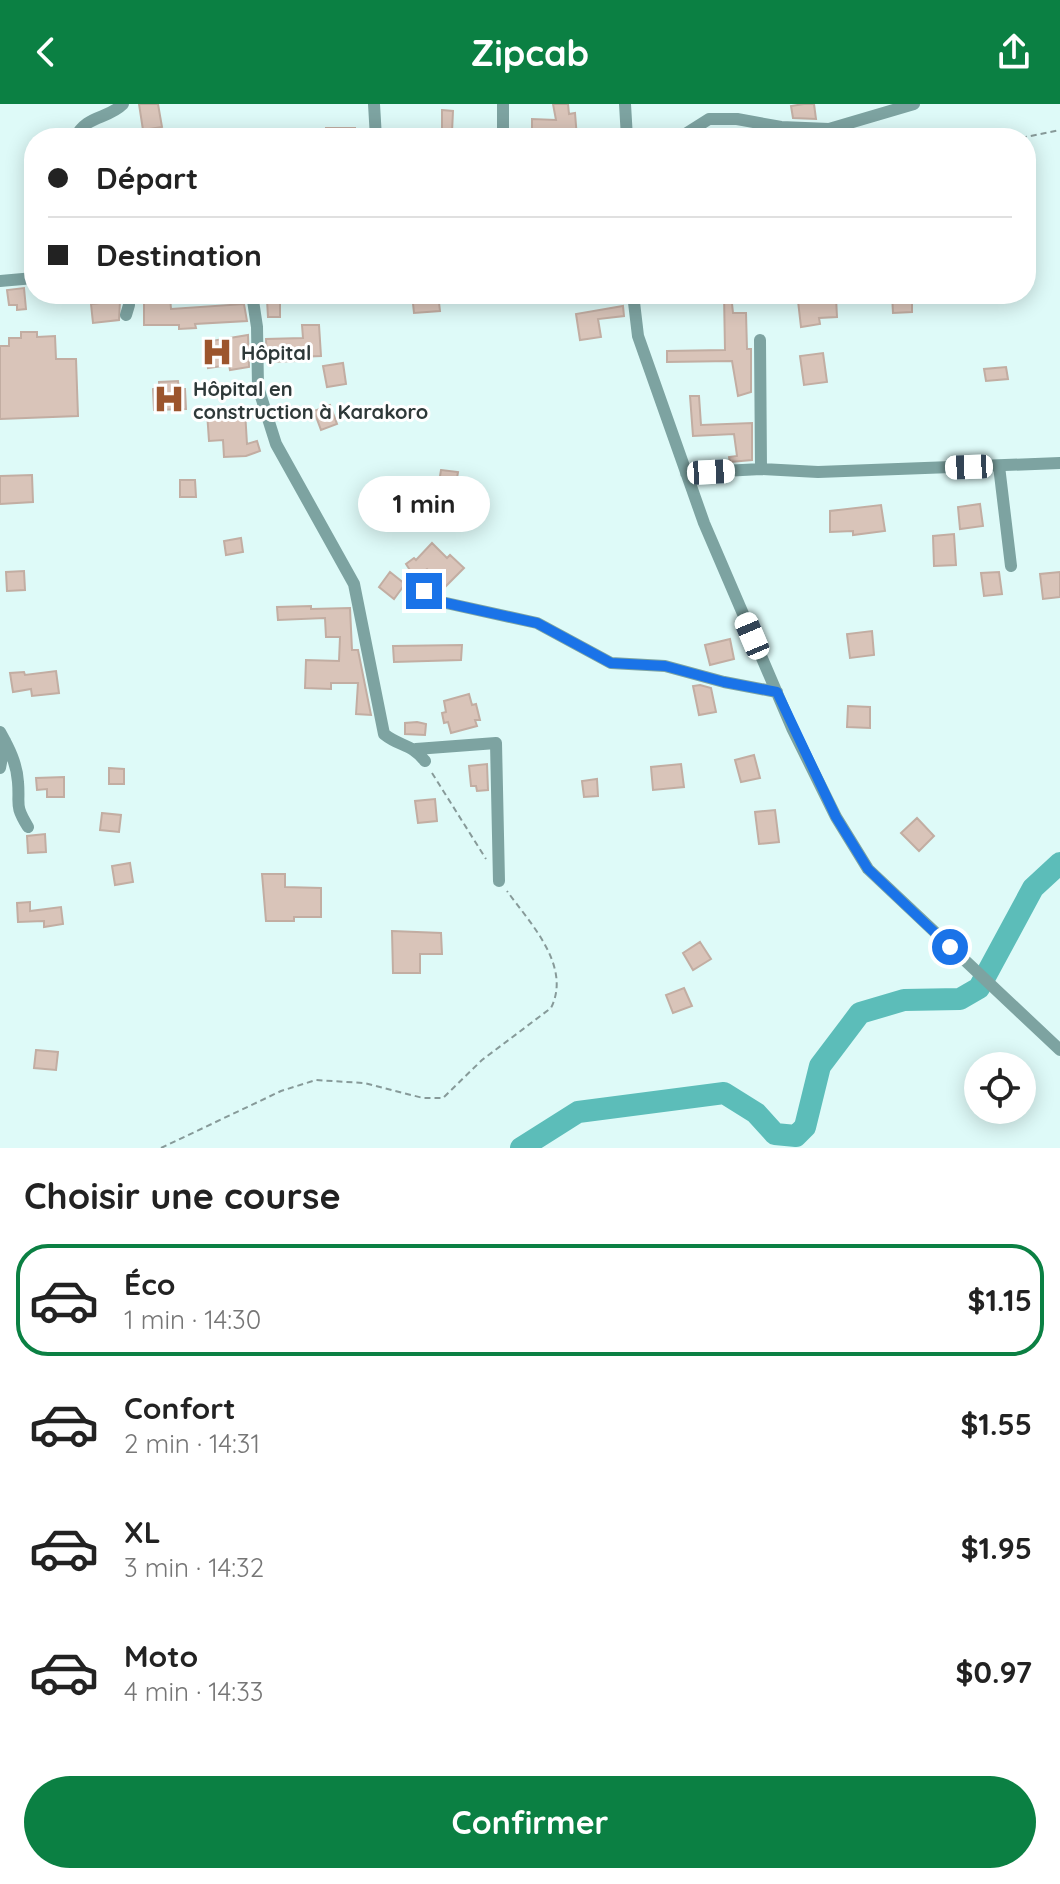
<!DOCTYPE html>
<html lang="fr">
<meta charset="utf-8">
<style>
body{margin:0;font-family:Quicksand,sans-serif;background:#f6f6f6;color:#222;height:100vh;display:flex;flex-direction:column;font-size:30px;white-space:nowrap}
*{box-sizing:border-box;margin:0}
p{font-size:26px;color:#767676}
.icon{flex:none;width:44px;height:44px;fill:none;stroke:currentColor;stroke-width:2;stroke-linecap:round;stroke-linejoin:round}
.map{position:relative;height:1044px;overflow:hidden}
.sheet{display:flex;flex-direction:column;background:#fff;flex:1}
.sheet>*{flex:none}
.guide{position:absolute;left:24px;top:24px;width:1012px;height:176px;border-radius:32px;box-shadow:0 4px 20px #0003;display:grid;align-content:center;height:176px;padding:0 24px;background:#fff}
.controls{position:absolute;left:964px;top:948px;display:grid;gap:16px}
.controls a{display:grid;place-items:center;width:72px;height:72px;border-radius:50%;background:#fff;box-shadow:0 4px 20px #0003;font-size:40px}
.end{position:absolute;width:36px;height:36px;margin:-18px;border:10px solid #1a73e8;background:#fff;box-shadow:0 0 0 4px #fff}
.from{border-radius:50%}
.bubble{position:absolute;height:56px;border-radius:28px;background:#fff;box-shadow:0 4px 20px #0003;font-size:26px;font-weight:700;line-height:56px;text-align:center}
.car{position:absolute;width:24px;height:48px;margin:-24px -12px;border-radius:10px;box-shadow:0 0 6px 2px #0007;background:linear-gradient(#fff 24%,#345 0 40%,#fff 0 76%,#345 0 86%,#fff 0)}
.guide b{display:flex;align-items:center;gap:28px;height:76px;font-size:30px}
.guide b+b{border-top:2px solid #e0e0e0}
.guide i{width:20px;height:20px;background:#222}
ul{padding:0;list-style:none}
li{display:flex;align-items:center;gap:24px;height:112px;margin:0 16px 12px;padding:0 8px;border:4px solid transparent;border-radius:32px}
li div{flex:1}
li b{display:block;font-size:30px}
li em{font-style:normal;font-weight:700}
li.active{border-color:#0b8043}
li>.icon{width:72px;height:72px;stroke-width:1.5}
h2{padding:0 24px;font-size:36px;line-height:96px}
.button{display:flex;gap:16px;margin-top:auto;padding:16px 24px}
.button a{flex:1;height:92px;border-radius:48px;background:#0b8043;color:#fff;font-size:32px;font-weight:700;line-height:92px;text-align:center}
header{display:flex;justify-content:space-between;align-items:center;height:104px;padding:0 24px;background:#0b8043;color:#fff;font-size:36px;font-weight:700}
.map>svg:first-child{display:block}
</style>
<header><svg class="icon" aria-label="back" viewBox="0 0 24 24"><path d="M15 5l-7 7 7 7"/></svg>Zipcab<svg class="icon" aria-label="share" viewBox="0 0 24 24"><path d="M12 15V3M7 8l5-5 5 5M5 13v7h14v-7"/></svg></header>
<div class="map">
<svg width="1060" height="1044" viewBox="0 0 1060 1044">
<rect width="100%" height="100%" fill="#defaf8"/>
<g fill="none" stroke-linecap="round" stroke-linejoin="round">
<!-- river -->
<path stroke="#5cbdb9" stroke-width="22" d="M521,1044l57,-36 146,-19 32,20 19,21 21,2 9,-9 15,-61 40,-53 44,-13 56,-1 19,-11 54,-100 27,-25"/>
</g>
<!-- building -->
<path fill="#d9c4b9" stroke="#c2ada2" stroke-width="2" d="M139,0h19l4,23 -19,3z
M553,0h15l1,10 6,-1 2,25h-45v-19l24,1z
M804,0h10l2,15 -23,-1 -2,-12z
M442,6l11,1 -1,21h-10z
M326,24h29v10h-29z
M24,184l2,21 -9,1v-5h-8l-2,-15z
M412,190h26l2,17 -26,2z
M724,190h7l2,19h13l1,36h4v43l-13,4 -6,-35 -65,1v-11l58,-1z
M892,190h20v18l-19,1z
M170,193l1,12 73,-5 3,17 -52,3 1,4 -17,1v-4h-35v-26z
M836,193l1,20 -18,1 1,6 -19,3 -3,-26z
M280,195v18h-12l-1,-17z
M120,197l-1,19 -26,3 -2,-19z
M623,202l1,10 -26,3 3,18 -21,3 -4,-26z
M302,221h17l2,31 -25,1v4l-29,1 -1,-23 37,-1z
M21,228h16v5l18,-1 1,23h20l2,57 -78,3v-73h9v-8h12z
M248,231l1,32 -19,3 -1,-5 -21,3 -3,-26z
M823,249l4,29 -23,3 -4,-29z
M343,259l3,21 -19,3 -4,-21z
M1006,263l2,12 -22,2 -2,-12z
M178,277l1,8h6l1,20 -32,1 -1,-21 6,-1v-6z
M690,292h9l2,29 51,-2v37l-22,2 -1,-5 8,-1 -3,-22 -41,2z
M330,301l7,19 -16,6 -7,-19z
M245,307l2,33 10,-3 3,10 -14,5 -22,1 -1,-17 -14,1 -2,-29z
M441,366l17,2 -4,25 -17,-2z
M32,371l1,27 -33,2v-28z
M180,376h15l1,17h-16z
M980,400l3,22 -23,3 -2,-22z
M881,401l4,26 -32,4v-4l-23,1v-21z
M954,430l2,31 -22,1 -1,-30z
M241,434l2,14 -17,3 -2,-14z
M432,439l15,15 3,-3 14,13 -18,18 -19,-17 -12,9 -9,-14 8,-6 2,2z
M24,467l1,19 -18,1 -1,-19z
M390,468l15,12 -11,15 -15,-12z
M999,468l3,22 -18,2 -3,-23z
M1060,468v25l-17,2 -3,-25z
M311,502v3l39,-1 2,42h6l13,65 -15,-1 2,-31h-27v6l-26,-1 1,-28 33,1 1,-24h-14l-1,-19 -47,2 -1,-13z
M872,527l2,24 -24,3 -3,-24z
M730,535l4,20 -24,6 -5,-20z
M462,541l-1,15 -67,2 -1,-16z
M56,567l3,22 -27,3 -1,-7 -18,3 -3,-19 14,-1 1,3z
M700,581l11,3 5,24 -17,3 -6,-29z
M469,590l3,11 4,-1 4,16h-5l2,6 -26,7 -3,-11 -4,1 -2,-10 4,-1 -2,-11z
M848,602l22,1v21l-23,-1z
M417,618l9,2 -1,11 -20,-1v-11z
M754,651l6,23 -19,4 -6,-22z
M487,660l1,26 -11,1 -1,-5h-5l-2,-20z
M681,660l3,23 -31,3 -2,-23z
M109,664l15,1v15h-15z
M64,673v20h-17v-8l-10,1 -1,-12z
M597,675l1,17 -14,1 -2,-16z
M435,695l2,22 -19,2 -3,-22z
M775,706l4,32 -20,2 -4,-32z
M102,709l19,2 -2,17 -19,-2z
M917,714l17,18 -15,15 -18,-18z
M45,730l1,18 -18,1 -1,-17z
M130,759l3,19 -18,3 -3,-19z
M262,770h23v13l36,1v29h-27v4h-28z
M30,798v9l31,-4 2,17 -19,3v-6l-26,1 -1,-19z
M392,827l49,2 1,21h-22v19h-27z
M700,838l11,17 -18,11 -10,-17z
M684,884l8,18 -19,7 -7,-18z
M36,946l22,2 -2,18 -22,-2z"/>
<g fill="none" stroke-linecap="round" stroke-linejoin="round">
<!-- path -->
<path stroke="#879a99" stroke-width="2" stroke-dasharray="6 4" stroke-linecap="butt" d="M857,31l17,3
M1021,34l39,-8
M432,669l54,86
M161,1044l120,-57 35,-11 48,3 59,15h20l39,-38 69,-52c21,-42 -21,-85 -44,-117"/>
<!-- minor -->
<path stroke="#7da3a1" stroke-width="12" d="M374,0l2,34
M625,0l2,34
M75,34c12,-24 32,-18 48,-34
M503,34v-34
M679,34l30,-19h28l44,8 48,2 85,-25
M0,177l34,-3
M252,190l5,33 1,60 18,57 78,140 30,150c16,13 27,9 41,27
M633,190l5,42 66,187 88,205 44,89 32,52 192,181
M126,211l3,-10 -1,-11
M760,236l1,129
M999,362l12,100
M686,369l75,-4 57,3 242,-9
M424,487l13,10 100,22 74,40 54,3 59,16 53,10
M0,628c9,16 17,32 18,50 2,24 -4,22 10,45
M416,645l80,-6 3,138
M0,664l5,-27"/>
</g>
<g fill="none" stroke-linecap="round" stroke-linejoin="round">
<!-- route -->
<path stroke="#1a73e8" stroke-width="10" d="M424,487l13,10 100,22 74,40 54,3 59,16 53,10 59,125 32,52 82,78"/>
</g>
<!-- icons -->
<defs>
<symbol id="hospital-bare" viewBox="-9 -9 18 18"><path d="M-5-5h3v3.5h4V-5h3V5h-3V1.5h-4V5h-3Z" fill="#9c552d" stroke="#fff" stroke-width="2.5" paint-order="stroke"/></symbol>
</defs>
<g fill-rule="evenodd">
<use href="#hospital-bare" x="195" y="226" width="44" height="44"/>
<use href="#hospital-bare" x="147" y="273" width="44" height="44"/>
</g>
<g text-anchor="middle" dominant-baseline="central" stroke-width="6" stroke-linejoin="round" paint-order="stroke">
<!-- poi labels -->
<g font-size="20" font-weight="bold" fill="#2e3939" stroke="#fff" text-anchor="start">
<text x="241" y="248">Hôpital</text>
<text x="193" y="284">Hôpital en<tspan x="193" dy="23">construction à Karakoro</tspan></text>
</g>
</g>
</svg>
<div class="controls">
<a><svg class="icon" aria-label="locate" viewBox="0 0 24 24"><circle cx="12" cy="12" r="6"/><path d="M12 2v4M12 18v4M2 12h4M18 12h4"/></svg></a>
</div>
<i class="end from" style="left:950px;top:843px"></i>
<i class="end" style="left:424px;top:487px"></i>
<div class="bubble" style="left:358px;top:372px;width:132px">1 min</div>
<i class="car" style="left:969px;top:363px;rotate:268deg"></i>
<i class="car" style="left:711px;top:368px;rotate:87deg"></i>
<i class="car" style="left:752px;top:532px;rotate:337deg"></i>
<div class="guide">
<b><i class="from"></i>Départ</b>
<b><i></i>Destination</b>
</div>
</div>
<section class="sheet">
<h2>Choisir une course</h2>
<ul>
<li class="active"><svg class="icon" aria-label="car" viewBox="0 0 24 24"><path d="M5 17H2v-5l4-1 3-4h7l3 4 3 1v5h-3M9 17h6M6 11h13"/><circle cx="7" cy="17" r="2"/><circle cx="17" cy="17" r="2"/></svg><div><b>Éco</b><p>1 min · 14:30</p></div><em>$1.15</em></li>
<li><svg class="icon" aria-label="car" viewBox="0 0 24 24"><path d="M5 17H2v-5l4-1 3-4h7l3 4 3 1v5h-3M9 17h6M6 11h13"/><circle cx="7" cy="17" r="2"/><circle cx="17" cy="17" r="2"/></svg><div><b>Confort</b><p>2 min · 14:31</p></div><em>$1.55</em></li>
<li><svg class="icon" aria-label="car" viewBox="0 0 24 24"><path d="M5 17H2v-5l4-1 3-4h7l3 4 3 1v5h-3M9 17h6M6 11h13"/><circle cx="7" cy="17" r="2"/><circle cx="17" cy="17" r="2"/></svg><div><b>XL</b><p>3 min · 14:32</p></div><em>$1.95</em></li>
<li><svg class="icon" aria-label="car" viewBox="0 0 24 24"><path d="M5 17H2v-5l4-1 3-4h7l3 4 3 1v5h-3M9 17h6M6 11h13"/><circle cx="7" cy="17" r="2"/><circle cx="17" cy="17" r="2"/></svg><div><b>Moto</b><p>4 min · 14:33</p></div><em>$0.97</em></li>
</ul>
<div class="button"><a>Confirmer</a></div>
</section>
